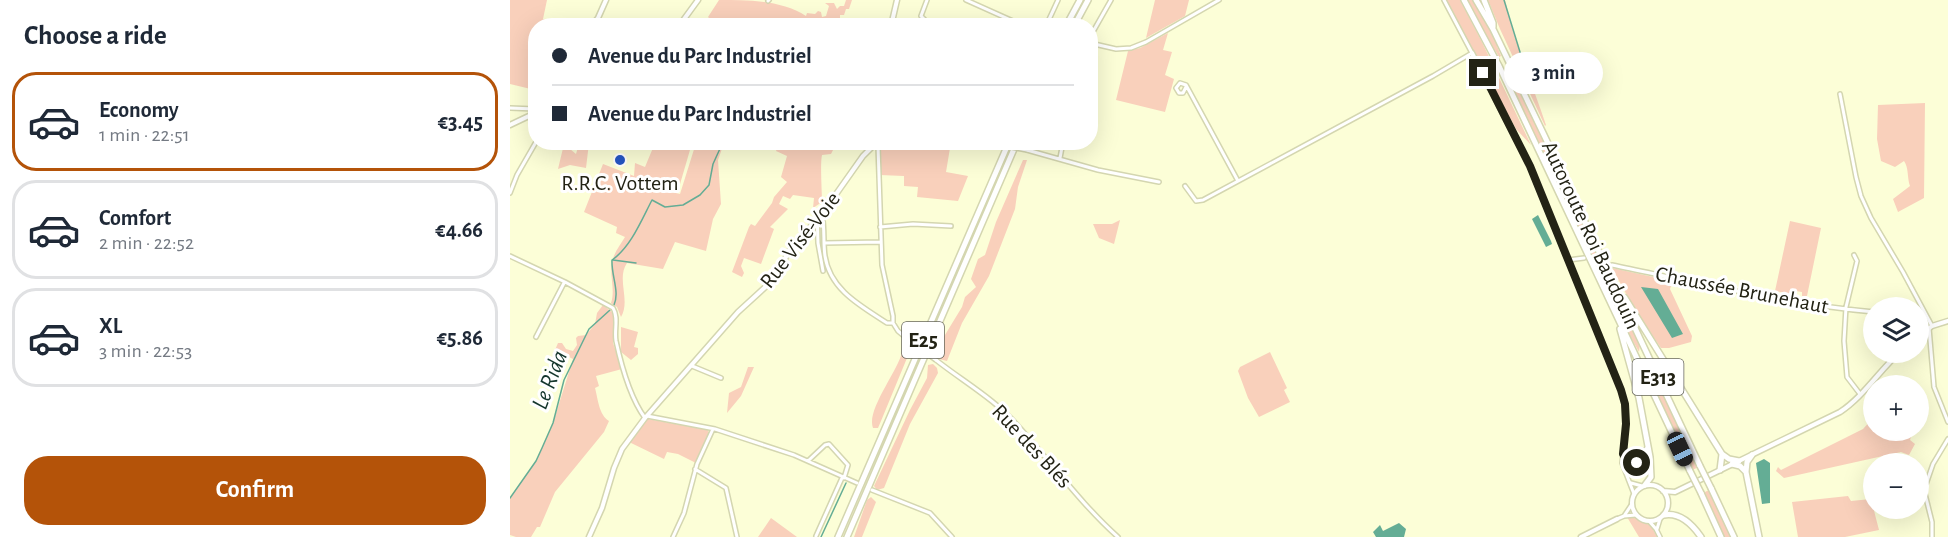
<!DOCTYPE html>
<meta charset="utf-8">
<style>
body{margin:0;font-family:"Alegreya Sans",sans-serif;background:#f2f2f3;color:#1f2937;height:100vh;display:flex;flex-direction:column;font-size:22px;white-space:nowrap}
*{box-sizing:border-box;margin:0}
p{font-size:20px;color:#747a83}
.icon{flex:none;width:33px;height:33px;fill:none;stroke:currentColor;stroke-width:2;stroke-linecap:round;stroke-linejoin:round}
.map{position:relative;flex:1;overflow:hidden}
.sheet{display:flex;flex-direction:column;background:#fff;width:510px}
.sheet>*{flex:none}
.hud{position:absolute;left:18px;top:18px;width:570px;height:132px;border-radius:24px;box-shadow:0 6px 24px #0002;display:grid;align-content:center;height:132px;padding:0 24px;background:#fff}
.controls{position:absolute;left:1353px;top:297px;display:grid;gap:12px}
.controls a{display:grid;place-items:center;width:66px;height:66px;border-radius:50%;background:#fff;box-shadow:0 6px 24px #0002;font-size:30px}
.end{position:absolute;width:27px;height:27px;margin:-14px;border:8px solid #232315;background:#fff;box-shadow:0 0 0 3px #fff}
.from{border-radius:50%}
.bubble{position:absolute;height:42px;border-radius:21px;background:#fff;box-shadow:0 6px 24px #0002;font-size:20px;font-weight:600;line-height:42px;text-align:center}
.car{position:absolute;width:18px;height:36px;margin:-18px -9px;border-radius:8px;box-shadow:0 0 4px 2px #0007;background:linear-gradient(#222 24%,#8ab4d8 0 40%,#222 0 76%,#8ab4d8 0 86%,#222 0)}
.hud b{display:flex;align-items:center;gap:21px;height:57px;font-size:22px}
.hud b+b{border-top:2px solid #e0e1e3}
.hud i{width:15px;height:15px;background:#1f2937}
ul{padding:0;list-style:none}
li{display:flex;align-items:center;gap:18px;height:99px;margin:0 12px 9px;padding:0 12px;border:3px solid #e0e1e3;border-radius:24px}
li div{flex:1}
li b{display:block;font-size:22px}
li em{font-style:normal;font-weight:600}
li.current{border-color:#b45309}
li>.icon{width:54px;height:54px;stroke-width:1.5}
h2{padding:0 24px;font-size:27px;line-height:72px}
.cta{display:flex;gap:12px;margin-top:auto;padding:12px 24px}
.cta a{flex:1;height:69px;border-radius:24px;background:#b45309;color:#fff;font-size:24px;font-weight:600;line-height:69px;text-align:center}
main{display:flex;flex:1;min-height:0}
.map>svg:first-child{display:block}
</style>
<main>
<section class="sheet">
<h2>Choose a ride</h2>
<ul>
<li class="current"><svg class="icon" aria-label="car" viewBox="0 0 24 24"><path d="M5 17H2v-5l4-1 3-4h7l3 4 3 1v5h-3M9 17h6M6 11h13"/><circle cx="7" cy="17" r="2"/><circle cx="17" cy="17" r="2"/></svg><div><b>Economy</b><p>1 min · 22:51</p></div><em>€3.45</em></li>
<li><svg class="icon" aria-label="car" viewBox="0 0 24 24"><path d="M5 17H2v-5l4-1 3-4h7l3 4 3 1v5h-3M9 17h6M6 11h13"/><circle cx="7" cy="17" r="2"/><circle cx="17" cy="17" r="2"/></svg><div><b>Comfort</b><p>2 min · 22:52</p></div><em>€4.66</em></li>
<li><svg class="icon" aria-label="car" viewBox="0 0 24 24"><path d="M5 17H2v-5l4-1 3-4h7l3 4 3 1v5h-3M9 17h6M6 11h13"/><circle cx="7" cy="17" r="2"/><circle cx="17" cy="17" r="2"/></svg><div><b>XL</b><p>3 min · 22:53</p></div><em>€5.86</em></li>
</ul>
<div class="cta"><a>Confirm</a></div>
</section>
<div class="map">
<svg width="1438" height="537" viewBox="0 0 1438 537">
<rect width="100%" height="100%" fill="#fcfed7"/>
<!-- green -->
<path fill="#f9d0bb" d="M0,0h37l-4,19 15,6 -22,1 -1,64 -25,-6z
M209,0c29,0 63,0 87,16l1,-3 8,1 3,-3 3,1 1,5 4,-1 3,-10 -4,-3h9l3,6 3,-3h4l2,-6h6l-3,9h-3l-2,6h-4v3h-6l-3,5 3,2 -130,1 6,-7 -2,-2z
M645,0h34l-4,16 -39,22z
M936,0h14l22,42 49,103 -15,-16z
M956,0h8l24,45 -1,1 4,10 -2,1 -4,-7h-2z
M978,0h17c10,43 27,83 41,125l-1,1 -45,-97z
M658,33l-5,17 9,2 -7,23 9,4 -9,33 -49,-12 12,-49 12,-3z
M1002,78l8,11 77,164 -6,3 -78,-166 -4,-11z
M1415,103l-1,95 -26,14 -5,-13 17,-13c-3,-8 -1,-18 -6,-25l-9,6 -14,-6 -4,-22 1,-34z
M441,142l-5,30 22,4 -10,25 -41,-4 1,-10 -14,-1v-10l-24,-1 1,-32z
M62,143h17l-3,25 -16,-3 -12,4 6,-25 12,10 2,-7z
M145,143h37l-14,48h-11l13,3 16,-51h28l-6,17 3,44 -8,15 -7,32 -31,-9 -12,27 -36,-6c-11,16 4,37 -6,54l-4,-10 -6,-4c5,-14 -3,-30 2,-44 2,-8 8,-15 12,-22l-9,-4 1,-6 -33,-15 19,-48 31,12 1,-13 10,4z
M286,143h31l7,5 -3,6 -9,1c-2,8 0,37 0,47l-9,6 1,-10 -21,-3 -3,4 -7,-3 -4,8 9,5 -18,18 4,2 -13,35 -17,-6 -3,8 3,7 -2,4 -10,-5 17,-45 2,-3 4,2 17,-23 2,-6 13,-15 -6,-5 6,-21 -11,-5 3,-8h14l-2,7 3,-2z
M513,160h4l-9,27 -3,22 -26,67 -27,47 -15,38 -8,-2 -5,-6 28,-46 3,-10 11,-10 -5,-8 7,-20 7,-4 11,-33z
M610,220l-6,24 -15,-6 -6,-14h19z
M1280,221l31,7 -14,68h-5v-4l-6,-1 -1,4 -20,-4z
M1094,267l36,77 -1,8 -10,-18 -32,-64z
M1102,268l69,15v3h-10l-1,3 22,47 -1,6 -22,6h-8l-26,-38z
M93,305l10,8v30l9,26 -26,7 3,10 -4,2c3,11 4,27 14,33l-5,11 -49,60 -15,35h-3l-6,10h-15l-6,-2v-37l26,-37 6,-13 11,-25 20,-64 -18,-9 3,-7h4l4,6 7,2 4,-6 -1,-7 2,-2 8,-1 9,-11 2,-11z
M111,327l17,5 -4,15 4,1v6l-7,6 -10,-8z
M394,351l3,7 -26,63 -3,7h-5c-7,-18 25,-57 29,-76z
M760,352l17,36 -3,2 6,12 -31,15 -11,-19 -10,-27 2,-4z
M423,364l4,4 1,5 -28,51 -26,64 -7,2 -3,-4 36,-76 17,-32 1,-13z
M238,367h6l-13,29 -14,17 2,-20 12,-6z
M1140,373l9,11 40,83 -7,3 -33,-72z
M1363,418l1,12 37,1 1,3 -2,6 5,4 -6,11 -8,-3 -117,26 -8,-7 2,-4 3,3 82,-41z
M138,419l60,11 1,4 -13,29 -18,-9 -11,-2 -3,7 -35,-17z
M1199,490l23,47h-8l-21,-44z
M1338,496l3,5 20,-2 8,31 -34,7h-47l-6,-35z
M361,497l5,5 -14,35h-8l13,-37z
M1123,516c14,11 16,3 24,21h-18l-12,-20z
M261,518l26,19h-39z"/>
<!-- water -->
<path fill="#64ad95" d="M1028,215l13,26 1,3 -6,3 -14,-28z
M1131,287l17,2 25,45 -11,4z
M1254,459l6,4v40l-8,1 -6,-41z
M889,523l7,6 -2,8h-28l-3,-5 7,-7 3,6z"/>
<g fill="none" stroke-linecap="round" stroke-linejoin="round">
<!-- stream -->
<path stroke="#64ad95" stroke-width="1.5" d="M994,0l20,65
M103,260l23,3
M104,305c6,-13 -3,-30 -2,-45 19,-13 30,-41 40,-60l13,7 18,-2 17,-10 9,-10 4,-21 10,-22
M0,498l26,-37 6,-13 11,-25 11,-43 22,-45 3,-6 21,-19
M311,537l25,-54"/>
<!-- street-tunnel -->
<path stroke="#d1d2b0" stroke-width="3" stroke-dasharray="3 1.5" stroke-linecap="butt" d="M1074,258l28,7"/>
<defs>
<path id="street" d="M417,0l-6,16 10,10
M456,0l58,26
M258,1l1,-1
M536,26l12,-26
M580,37l21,-37
M580,43l26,6 15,-1 15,-6 73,-42
M676,87l-3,6h-4l-3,-5 4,-5 6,2 52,96
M1330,94l16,83 5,19 10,22 32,54 29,54
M0,108l25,1
M366,143l2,3 4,119 11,51v7
M517,150l71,20 61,12
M550,158l3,-16
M675,186l11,15 7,-1 230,-124 39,-23 -28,-53
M0,193l7,-18 19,-33
M307,212l1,31 5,28
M312,214c3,14 1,29 3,42 5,34 36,50 62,67h6l5,8 12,10
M370,227l33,-3 38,2
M314,243l57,-1
M1344,255l3,6 -11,46 -2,34 3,36 13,17
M0,256l55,26 48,26c6,10 1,21 3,33 5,23 15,58 29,77
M1074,258l-16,2 53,129 4,15 1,20 -4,39 12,31
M1102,265c86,18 174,39 262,47
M1408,316h8
M1419,328l5,59 14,35
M26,337l28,-54
M426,360c28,22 60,40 83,67 33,36 62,77 99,110
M182,366l29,12
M137,416l68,13 79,26 63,28
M298,461l17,-16 4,-1 19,21 -4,13
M185,469l31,19 11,49
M1121,483l11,3
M362,490l58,23 22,24
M1114,516l8,-12
M1107,519l7,-3 12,-1
M1139,521l7,8 4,8
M1147,529l3,-10
M306,536l26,-58
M163,537l11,-24 13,-49 16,-35
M1422,537v-15l-8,-32 9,-26 15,-25"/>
<path id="secondary" d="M81,26l7,-8 8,-18
M169,26l19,-26
M381,26l6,-26
M962,53l58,113 38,94
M0,125l21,-10 5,-6
M1408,337l14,-11 16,-5
M1122 503a18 18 0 1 1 36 0a18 18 0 1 1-36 0Z
M1153,491l12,1 165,-80c23,-15 39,-41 60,-60
M79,537l13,-29 12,-40 8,-19 23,-31 93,-106 35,-32 18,-32 31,-34 41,-58 14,-14
M1071,537l36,-18"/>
<path id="highway" d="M954,0l35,66 191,405
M966,0l17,29 51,106 156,331
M974,0l9,23v4
M556,26l14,-26
M564,26l14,-26
M1115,298l97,156 7,5 10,2
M1110,329l19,69 11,59 1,20 -6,8
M1113,454l3,7 9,2 8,-5 4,-9
M1242,455l-5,7 -1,10 13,65
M1222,464l8,2 6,6
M1210,470l2,-16
M1201,488l23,49
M1191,493l20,44
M1154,515c16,-3 28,9 37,22
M328,537l171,-395
M337,537l170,-395"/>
</defs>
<!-- street casing -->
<use href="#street" stroke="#d4d6b0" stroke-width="6"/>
<!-- secondary casing -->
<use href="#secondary" stroke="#d4d6b0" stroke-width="7"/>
<!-- highway casing -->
<use href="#highway" stroke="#d4d6b0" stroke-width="8"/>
<!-- street -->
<use href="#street" stroke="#fff" stroke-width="3"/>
<!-- secondary -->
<use href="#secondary" stroke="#fff" stroke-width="4"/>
<!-- highway -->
<use href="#highway" stroke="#fff" stroke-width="5"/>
<defs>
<path id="street-bridge" d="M485,144l32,6
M400,341l26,19"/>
<path id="highway-bridge" d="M1190,466l11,22
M1180,471l11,22"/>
</defs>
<!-- street-bridge casing -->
<use href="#street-bridge" stroke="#d4d6b0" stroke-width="6" stroke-linecap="butt"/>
<!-- highway-bridge casing -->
<use href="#highway-bridge" stroke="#d4d6b0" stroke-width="8" stroke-linecap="butt"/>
<!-- street-bridge -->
<use href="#street-bridge" stroke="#fff" stroke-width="3"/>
<!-- highway-bridge -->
<use href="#highway-bridge" stroke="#fff" stroke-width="5"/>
</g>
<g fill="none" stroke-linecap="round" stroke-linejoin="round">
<!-- route -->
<path stroke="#232315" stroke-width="8" d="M973,73l47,93 91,224 4,14 1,20 -3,30 5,8 9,1"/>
</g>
<!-- markers -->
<circle fill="#2556c4" stroke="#fff" stroke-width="2" cx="110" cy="160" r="6"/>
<g text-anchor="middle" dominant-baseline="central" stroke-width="6" stroke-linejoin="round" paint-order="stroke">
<!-- shield labels -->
<g fill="#fff" stroke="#65655b" stroke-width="1.5">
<rect x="392" y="322" width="42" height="36" rx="4.5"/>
<rect x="1122.5" y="359" width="51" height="36" rx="4.5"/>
</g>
<g font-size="21" font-weight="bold" fill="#232315">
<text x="413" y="340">E25</text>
<text x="1148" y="377">E313</text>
</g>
<!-- poi labels -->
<g font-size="22" fill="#232315" stroke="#fff">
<text x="110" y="183">R.R.C. Vottem</text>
</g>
<!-- street labels -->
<g font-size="22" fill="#232315" stroke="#fff">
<text transform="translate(1081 235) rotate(65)">Autoroute Roi Baudouin</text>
<text transform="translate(290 240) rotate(-52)">Rue Visé-Voie</text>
<text transform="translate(1232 290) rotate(11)">Chaussée Brunehaut</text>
<text transform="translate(522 446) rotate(47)">Rue des Blés</text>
</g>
<!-- water labels -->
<g font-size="24" font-style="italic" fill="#14362c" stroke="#fff">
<text transform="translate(40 380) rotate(-69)">Le Rida</text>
</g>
</g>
</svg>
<div class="controls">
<a><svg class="icon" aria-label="layers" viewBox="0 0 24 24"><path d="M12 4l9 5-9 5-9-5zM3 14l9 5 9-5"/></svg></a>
<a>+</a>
<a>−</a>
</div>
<i class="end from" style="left:1127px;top:463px"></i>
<i class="end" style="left:973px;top:73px"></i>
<div class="bubble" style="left:994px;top:52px;width:99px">3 min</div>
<i class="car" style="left:1170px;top:449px;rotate:155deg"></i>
<div class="hud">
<b><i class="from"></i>Avenue du Parc Industriel</b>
<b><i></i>Avenue du Parc Industriel</b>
</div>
</div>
</main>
